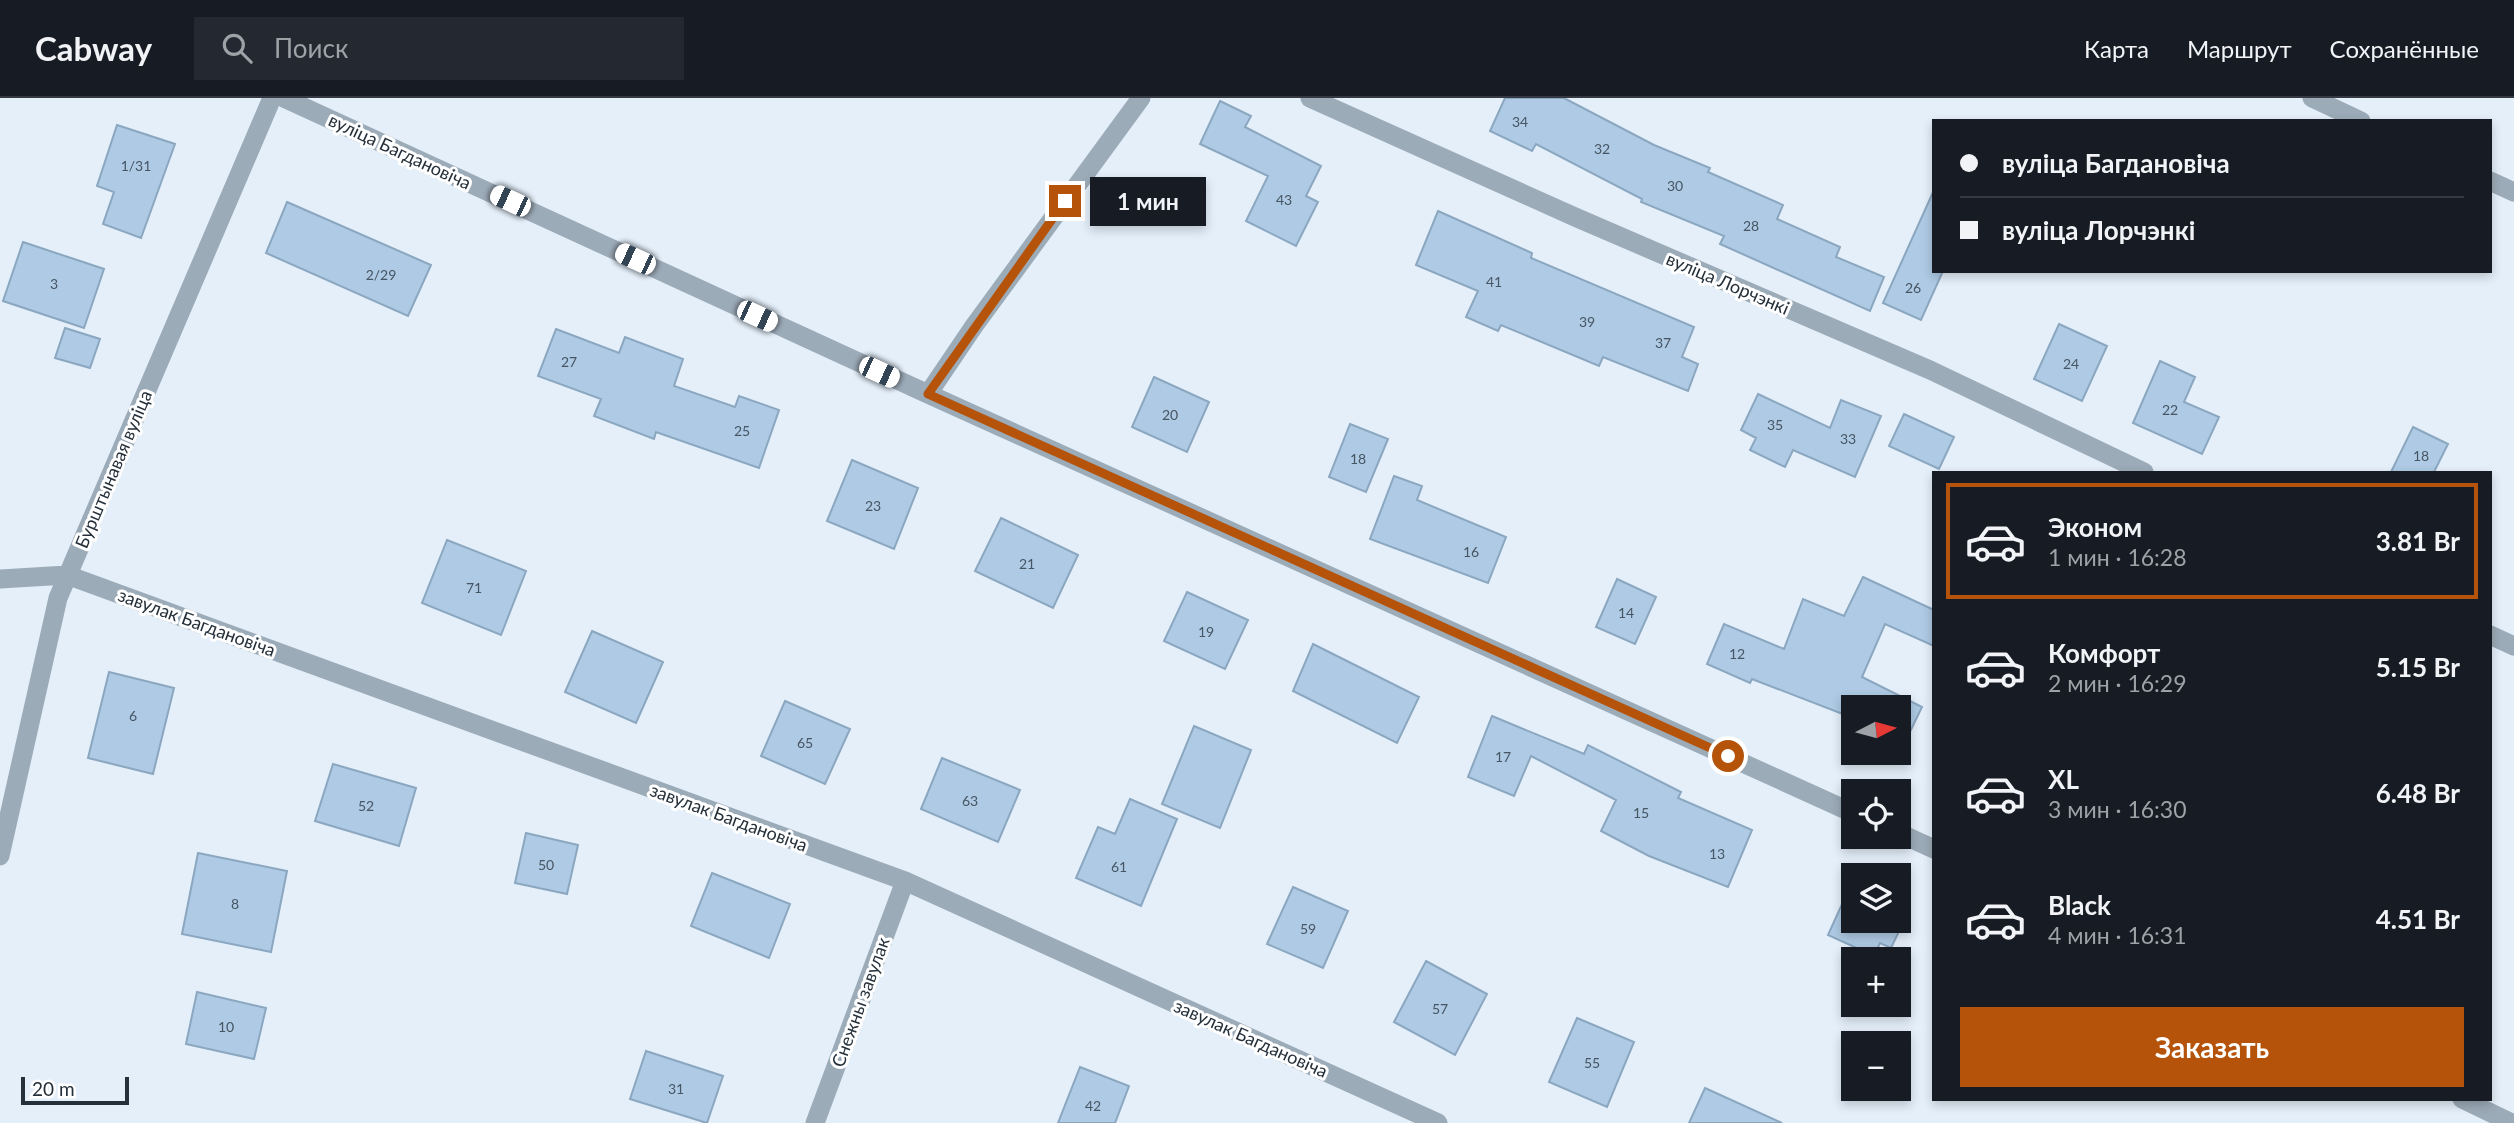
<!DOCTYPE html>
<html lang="ru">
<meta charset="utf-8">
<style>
body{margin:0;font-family:Lato,sans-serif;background:#242831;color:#f1f3f6;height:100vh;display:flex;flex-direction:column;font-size:26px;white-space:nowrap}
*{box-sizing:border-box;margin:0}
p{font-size:23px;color:#9ea1a6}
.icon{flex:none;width:38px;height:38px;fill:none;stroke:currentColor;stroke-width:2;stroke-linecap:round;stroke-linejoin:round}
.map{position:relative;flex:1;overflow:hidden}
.drawer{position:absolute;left:1932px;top:373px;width:560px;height:630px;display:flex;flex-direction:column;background:#171b24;border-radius:0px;box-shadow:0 4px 10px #0003}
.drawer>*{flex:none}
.top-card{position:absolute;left:1932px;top:21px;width:560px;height:154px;border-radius:0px;box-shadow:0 4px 10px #0003;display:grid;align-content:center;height:154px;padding:0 28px;background:#171b24}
.needle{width:46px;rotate:84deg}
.fabs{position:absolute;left:1841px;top:597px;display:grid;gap:14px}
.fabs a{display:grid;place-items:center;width:70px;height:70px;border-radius:0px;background:#171b24;box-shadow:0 4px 10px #0003;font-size:35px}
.scale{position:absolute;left:21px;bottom:18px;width:108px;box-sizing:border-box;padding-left:7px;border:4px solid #25303a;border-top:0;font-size:19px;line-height:24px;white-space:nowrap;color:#25303a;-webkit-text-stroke:5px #fff;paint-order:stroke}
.end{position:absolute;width:32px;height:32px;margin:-16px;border:9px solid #b45309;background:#fff;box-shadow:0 0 0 4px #fff}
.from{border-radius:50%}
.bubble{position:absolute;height:49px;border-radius:0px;background:#171b24;box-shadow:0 4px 10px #0003;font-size:23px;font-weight:700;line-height:49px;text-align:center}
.car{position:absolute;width:21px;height:42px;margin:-21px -10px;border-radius:9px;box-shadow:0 0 5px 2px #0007;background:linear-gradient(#fff 24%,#345 0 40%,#fff 0 76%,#345 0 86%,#fff 0)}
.top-card b{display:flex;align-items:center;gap:24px;height:66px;font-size:26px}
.top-card b+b{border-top:2px solid #363941}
.top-card i{width:18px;height:18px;background:#f1f3f6}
ul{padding:12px 0 0;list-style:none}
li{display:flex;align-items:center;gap:21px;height:116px;margin:0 14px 10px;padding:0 14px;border:4px solid transparent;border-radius:0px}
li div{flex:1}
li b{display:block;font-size:26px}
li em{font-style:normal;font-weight:700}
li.current{border-color:#b45309}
li>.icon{width:63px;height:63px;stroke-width:1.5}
.button{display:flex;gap:14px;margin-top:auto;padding:14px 28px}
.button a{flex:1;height:80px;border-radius:0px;background:#b45309;color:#fff;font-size:28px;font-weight:700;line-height:80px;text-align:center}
header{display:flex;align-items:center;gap:42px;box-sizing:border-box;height:98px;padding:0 35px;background:#171b24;border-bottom:2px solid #363941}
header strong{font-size:33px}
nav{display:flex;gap:38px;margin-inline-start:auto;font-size:24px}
.search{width:490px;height:63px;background:#242831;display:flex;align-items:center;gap:18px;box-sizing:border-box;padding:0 24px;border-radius:0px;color:#9ea1a6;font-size:26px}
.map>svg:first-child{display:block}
</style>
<header>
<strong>Cabway</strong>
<div class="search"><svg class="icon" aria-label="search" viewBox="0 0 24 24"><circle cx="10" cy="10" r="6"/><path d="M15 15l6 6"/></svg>Поиск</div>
<nav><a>Карта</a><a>Маршрут</a><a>Сохранённые</a></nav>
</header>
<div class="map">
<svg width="2514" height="1025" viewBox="0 0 2514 1025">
<rect width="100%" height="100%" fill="#e4effa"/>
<!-- building -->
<path fill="#aecae4" stroke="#8ba7c0" stroke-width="2" d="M1505,0h59l90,47 56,23 -2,4 75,33 -6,14 63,28 -4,10 48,20 -14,34 -150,-67 4,-8 -83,-34 1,-3 -106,-55 -4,7 -42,-20z
M1220,3l31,15 -6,11 76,39 -15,30 12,6 -22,44 -50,-25 22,-45 -68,-32z
M117,27l58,19 -34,94 -38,-14 11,-32 -17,-6z
M1934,92v81h9l-22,49 -38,-17z
M287,104l144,63 -23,51 -142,-63z
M1438,113l94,42 -1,5 163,69 -12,30 16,7 -10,27 -85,-34 -4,9 -98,-41 -3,6 -32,-14 12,-26 -62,-26z
M23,144l81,27 -20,59 -81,-27z
M2059,226l48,22 -25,55 -48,-22z
M65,230l35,11 -10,29 -35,-10z
M556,231l63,24 6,-16 58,22 -9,27 61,21 4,-11 40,14 -20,58 -103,-36 -2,7 -60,-23 7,-17 -63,-23z
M2160,263l35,16 -11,25 35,15 -17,37 -69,-31z
M1154,279l55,25 -22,50 -55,-25z
M1758,296l72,34 11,-28 40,16 -26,61 -62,-27 -8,17 -35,-17 6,-12 -15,-8z
M1904,316l50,23 -15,32 -50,-23z
M1350,326l38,15 -22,53 -37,-15z
M2413,329l35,17 -14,28h-43z
M852,362l66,28 -24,61 -67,-28z
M1394,378l28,10 -5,14 89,37 -18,46 -118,-44z
M1001,420l77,37 -25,53 -78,-37z
M447,442l79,31 -25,64 -79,-32z
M1863,479l71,33v36l-49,-22 -23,53 60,30 -15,31 -8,-3v-28h-46v11l-101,-39 -2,4 -43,-19 17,-40 60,25 19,-50 41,17z
M1617,481l39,18 -21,47 -39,-17z
M1187,494l61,28 -23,49 -61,-28z
M592,533l71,31 -27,61 -71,-31z
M1313,546l106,53 -22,46 -104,-52z
M109,574l65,16 -21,86 -65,-16z
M785,603l65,28 -25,55 -64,-28z
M1492,618l92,38 4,-9 93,47 -3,6 74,32 -24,57 -79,-31 -48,-25 15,-31 -85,-44 -17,40 -46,-19z
M1194,628l57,24 -31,78 -58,-24z
M942,660l78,32 -22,52 -77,-33z
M333,666l83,24 -17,58 -84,-25z
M1130,701l47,20 -36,87 -65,-28 22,-51 17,7z
M526,735l52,12 -11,49 -52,-11z
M198,755l89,18 -16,81 -89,-18z
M712,775l78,31 -21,54 -78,-32z
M1293,789l55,24 -25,57 -56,-24z
M1847,795l6,3v24l51,1 -13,27 -11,-5 -6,13 -46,-21z
M1426,863l61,33 -32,61 -61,-33z
M197,894l69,16 -12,51 -68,-15z
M1577,920l57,24 -27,65 -58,-25z
M646,953l77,25 -16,47 -77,-24z
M1080,969l49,19 -14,37h-57z
M1705,990l77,35h-93z"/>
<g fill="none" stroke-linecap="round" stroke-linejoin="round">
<!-- minor -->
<path stroke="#9cabb8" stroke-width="19" d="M284,0l644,296 925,419
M1310,0l265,119 355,153 214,102
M2312,0l49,23
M2490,83l24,11
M928,296l46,-68 167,-228
M0,481l67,-4 838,306 533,242
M2490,537l24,11
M1899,735l35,16
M0,758l58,-258 214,-500
M2462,1001l50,24
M815,1025l90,-242"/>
</g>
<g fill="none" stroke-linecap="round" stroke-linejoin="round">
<!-- route -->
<path stroke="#b45309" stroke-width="9" d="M1065,103l-137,193 800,362"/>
</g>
<g text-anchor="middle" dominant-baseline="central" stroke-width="6" stroke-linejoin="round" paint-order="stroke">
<!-- number labels -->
<g font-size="14" fill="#475664">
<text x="1520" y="23">34</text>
<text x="1602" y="50">32</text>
<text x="136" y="67">1/31</text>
<text x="1675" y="87">30</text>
<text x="1284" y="101">43</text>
<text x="1751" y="127">28</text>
<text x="381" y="176">2/29</text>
<text x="1494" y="183">41</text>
<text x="54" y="185">3</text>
<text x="1913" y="189">26</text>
<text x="1587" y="223">39</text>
<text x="1663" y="244">37</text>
<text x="569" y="263">27</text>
<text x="2071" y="265">24</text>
<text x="2170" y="311">22</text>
<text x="1170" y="316">20</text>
<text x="1775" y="326">35</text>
<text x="742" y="332">25</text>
<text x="1848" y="340">33</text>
<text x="2421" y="357">18</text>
<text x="1358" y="360">18</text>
<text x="873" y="407">23</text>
<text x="1471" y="453">16</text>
<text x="1027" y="465">21</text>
<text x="474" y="489">71</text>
<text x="1626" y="514">14</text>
<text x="1206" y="533">19</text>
<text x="1737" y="555">12</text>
<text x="133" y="617">6</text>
<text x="805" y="644">65</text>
<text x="1503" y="658">17</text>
<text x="970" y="702">63</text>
<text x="366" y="707">52</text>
<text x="1641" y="714">15</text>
<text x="1717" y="755">13</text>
<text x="546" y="766">50</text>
<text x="1119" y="768">61</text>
<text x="235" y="805">8</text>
<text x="1308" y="830">59</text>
<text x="1440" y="910">57</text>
<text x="226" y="928">10</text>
<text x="1592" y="964">55</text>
<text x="676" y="990">31</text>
<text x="1093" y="1007">42</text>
</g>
<!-- street labels -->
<g font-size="18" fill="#25303a" stroke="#fff">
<text transform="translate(400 53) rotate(25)">вуліца Багдановіча</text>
<text transform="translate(1728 185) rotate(23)">вуліца Лорчэнкі</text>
<text transform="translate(113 371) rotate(-67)">Бурштынавая вуліца</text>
<text transform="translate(197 524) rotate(20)">завулак Багдановіча</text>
<text transform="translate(729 719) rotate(20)">завулак Багдановіча</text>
<text transform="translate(860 904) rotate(-70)">Снежны завулак</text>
<text transform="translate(1251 940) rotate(24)">завулак Багдановіча</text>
</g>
</g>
</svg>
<div class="fabs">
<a><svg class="needle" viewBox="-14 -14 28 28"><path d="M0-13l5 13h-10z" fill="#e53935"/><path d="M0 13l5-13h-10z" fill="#9ea1a6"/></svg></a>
<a><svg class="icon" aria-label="locate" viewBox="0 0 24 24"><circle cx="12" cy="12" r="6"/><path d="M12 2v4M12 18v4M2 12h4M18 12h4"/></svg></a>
<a><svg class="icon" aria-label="layers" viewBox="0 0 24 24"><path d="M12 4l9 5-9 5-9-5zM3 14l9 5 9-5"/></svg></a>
<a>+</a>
<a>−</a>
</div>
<div class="scale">20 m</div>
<i class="end from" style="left:1728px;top:658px"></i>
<i class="end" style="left:1065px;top:103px"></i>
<div class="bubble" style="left:1090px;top:79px;width:116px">1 мин</div>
<i class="car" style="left:510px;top:103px;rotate:295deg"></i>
<i class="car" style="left:635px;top:161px;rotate:295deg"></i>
<i class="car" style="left:757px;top:218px;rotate:115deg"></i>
<i class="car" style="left:879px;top:274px;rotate:115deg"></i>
<div class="top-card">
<b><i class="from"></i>вуліца Багдановіча</b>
<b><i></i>вуліца Лорчэнкі</b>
</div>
<section class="drawer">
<ul>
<li class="current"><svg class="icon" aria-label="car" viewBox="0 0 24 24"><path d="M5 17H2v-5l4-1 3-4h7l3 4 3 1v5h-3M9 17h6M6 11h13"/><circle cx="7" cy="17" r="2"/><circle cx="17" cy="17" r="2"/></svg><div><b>Эконом</b><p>1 мин · 16:28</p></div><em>3.81 Br</em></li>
<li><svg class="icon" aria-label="car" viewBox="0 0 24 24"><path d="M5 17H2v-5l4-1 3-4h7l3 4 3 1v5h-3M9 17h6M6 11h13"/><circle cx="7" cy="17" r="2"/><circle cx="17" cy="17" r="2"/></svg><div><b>Комфорт</b><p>2 мин · 16:29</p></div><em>5.15 Br</em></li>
<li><svg class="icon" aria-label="car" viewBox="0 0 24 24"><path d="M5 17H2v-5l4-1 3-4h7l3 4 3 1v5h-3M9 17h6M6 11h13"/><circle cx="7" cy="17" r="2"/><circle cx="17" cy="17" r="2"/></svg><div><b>XL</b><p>3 мин · 16:30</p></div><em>6.48 Br</em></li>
<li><svg class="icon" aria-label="car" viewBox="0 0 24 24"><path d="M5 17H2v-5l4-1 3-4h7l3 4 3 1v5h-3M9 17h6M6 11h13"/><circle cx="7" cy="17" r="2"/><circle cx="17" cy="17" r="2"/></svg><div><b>Black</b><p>4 мин · 16:31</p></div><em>4.51 Br</em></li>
</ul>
<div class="button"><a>Заказать</a></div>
</section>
</div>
